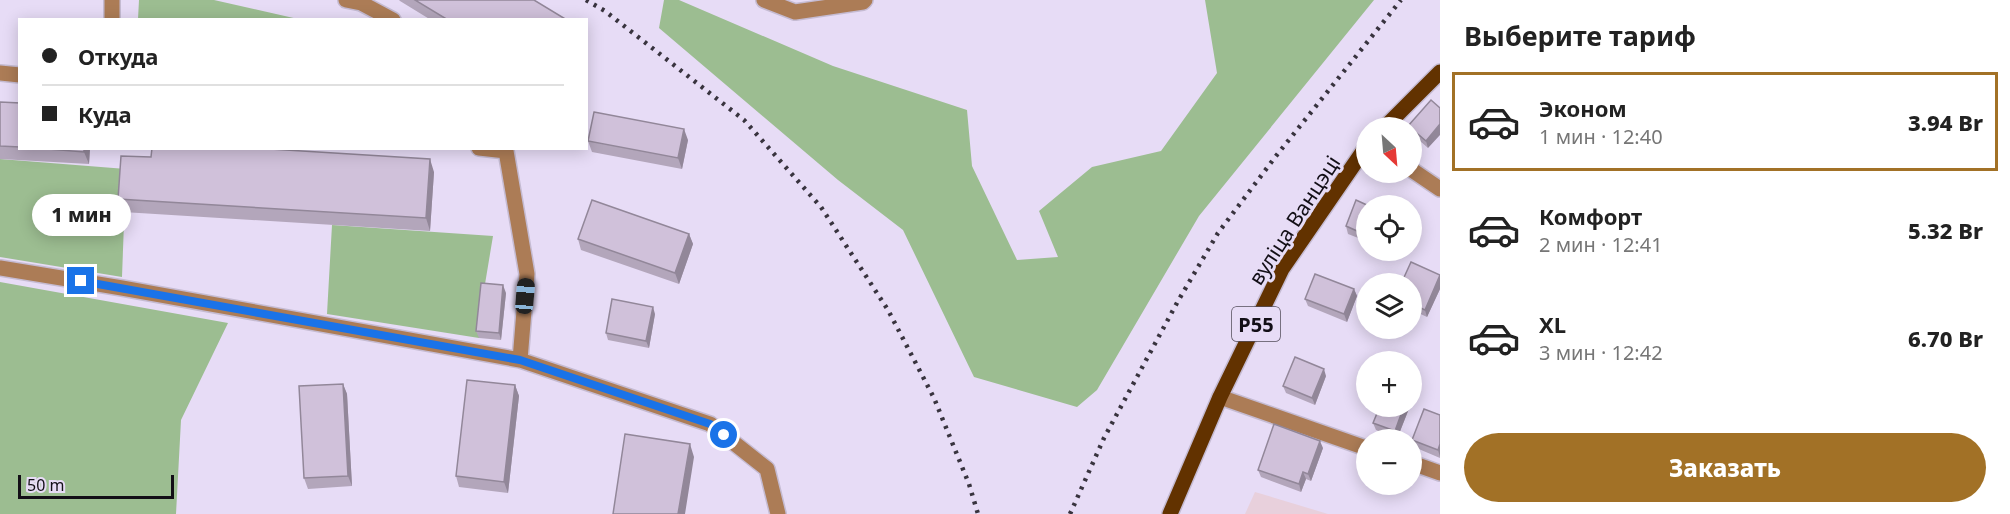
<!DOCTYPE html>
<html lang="ru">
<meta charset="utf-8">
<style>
body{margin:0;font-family:"Noto Sans",sans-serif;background:#f2f2f2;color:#222;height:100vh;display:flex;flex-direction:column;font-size:22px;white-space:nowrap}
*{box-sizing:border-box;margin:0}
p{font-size:20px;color:#767676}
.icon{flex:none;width:33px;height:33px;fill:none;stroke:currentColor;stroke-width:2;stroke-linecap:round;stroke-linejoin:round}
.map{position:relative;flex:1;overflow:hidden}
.details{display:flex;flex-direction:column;background:#fff;width:570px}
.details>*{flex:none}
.hud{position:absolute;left:18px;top:18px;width:570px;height:132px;border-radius:0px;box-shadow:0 3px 15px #0003;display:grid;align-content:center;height:132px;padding:0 24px;background:#fff}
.needle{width:39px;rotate:154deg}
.fabs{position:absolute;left:1356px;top:117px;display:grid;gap:12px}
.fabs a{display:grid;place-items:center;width:66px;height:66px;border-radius:50%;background:#fff;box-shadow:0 3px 15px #0003;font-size:30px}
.scale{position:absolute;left:18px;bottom:15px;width:156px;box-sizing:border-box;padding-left:6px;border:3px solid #130f17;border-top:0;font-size:16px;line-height:21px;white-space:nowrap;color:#130f17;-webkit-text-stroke:4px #e7dcf6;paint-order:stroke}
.end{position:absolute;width:27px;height:27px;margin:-14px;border:8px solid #1a73e8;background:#fff;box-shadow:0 0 0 3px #fff}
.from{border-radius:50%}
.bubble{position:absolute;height:42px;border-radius:21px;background:#fff;box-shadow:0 3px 15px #0003;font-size:20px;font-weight:800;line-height:42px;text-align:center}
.car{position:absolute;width:18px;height:36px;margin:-18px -9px;border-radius:8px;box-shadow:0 0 4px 2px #0007;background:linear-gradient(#222 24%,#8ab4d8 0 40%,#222 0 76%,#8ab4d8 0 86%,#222 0)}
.hud b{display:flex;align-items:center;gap:21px;height:57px;font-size:22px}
.hud b+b{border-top:2px solid #e0e0e0}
.hud i{width:15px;height:15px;background:#222}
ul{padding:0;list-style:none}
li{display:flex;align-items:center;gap:18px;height:99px;margin:0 12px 9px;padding:0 12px;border:3px solid transparent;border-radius:0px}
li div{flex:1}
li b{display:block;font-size:22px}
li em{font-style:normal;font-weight:800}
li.current{border-color:#a27126}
li>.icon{width:54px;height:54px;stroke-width:1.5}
h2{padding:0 24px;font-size:27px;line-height:72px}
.cta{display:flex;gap:12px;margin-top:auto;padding:12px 24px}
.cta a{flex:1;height:69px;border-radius:36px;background:#a27126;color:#fff;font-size:24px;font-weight:800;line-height:69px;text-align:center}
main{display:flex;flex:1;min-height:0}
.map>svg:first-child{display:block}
</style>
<main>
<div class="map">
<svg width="1440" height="514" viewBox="0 0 1440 514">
<rect width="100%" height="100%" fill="#e7dcf6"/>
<!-- education -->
<path fill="#e8d0dc" d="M1255,492l73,22h-83z"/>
<!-- green -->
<path fill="#9cbd91" d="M139,0h75l84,19h-160z
M664,0h15l154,66 134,44 5,56 45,94 41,-3 -19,-46 53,-44 69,-16 56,-78 -12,-73h169l-175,216 -102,174 -20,17 -103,-30 -71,-147 -65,-50 -179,-152z
M0,159l126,10 -4,108 -122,-20z
M332,225l161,11 -9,54 -5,48 -152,-24z
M0,282l228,41 -47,97 -5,94h-176z"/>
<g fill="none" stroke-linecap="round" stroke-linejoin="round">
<defs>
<path id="minor" d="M112,0v20
M346,0l15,3 32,17
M764,0l31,12 68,-10 2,-2
M0,73l20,2
M479,148l27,3 21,123 -7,86
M1412,170l28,19
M0,268l122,20 398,72 190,64 57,45 11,45
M1220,397l146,51
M1412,463l28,10"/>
<path id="major" d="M1384,128l56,-56
M1170,514l50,-117 62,-128 84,-122"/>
</defs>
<!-- minor casing -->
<use href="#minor" stroke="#c5bbd2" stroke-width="18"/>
<!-- major casing -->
<use href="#major" stroke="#c5bbd2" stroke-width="18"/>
<!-- minor -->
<use href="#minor" stroke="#ac7c56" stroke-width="15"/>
<!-- major -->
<use href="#major" stroke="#623200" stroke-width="15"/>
<!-- rail -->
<path stroke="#38333e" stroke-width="4.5" stroke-dasharray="3 6" stroke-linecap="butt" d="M586,0l19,11 139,109 77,87 67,103 46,88 35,86 9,30
M1070,514l34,-76 74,-137 40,-68 58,-77 125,-156"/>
</g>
<!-- wall -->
<path fill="#b3a6bb" d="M399,0h135l33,20h-136l-31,-19z
M1431,100l-3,48 -16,-14v-6h-3l-1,-2z
M0,102l20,1v45h70l-1,16 -89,-5z
M688,140l-6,29 -90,-17 -4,-11z
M434,172l-4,59 -307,-19 -5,-13z
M1366,206v35l-18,-7 -2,-8z
M689,234l4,10 -14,40 -98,-34 -3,-11z
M1440,275v14l-13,28 -15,-7v-26z
M1354,289l3,7 -10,26 -39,-16 -3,-7z
M506,293l-5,47 -22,-2 -3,-7z
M655,314l-6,34 -41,-8 -2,-7z
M1326,376l-11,29 -29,-12 -3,-7z
M343,384l4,10 5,92 -44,3 -4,-11z
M515,385l4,11 -11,97 -49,-6 -3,-11z
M1380,406h30l-13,33 -21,-9 -3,-7z
M1440,415v43l-26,-11 -2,-7z
M1323,448l-12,33 -5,-2 -5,13 -40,-15 -3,-7z"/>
<!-- shaded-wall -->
<path fill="#928799" d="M1440,124v11l-12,13 -2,-7z
M684,129l4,11 -6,29 -4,-11z
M84,148h6l-1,16 -5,-12z
M430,159l4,13 -4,59 -4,-13z
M689,234l4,10 -14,40 -4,-11z
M1440,276v13l-13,28 -2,-7z
M503,285l3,8 -5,47 -2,-7z
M1354,289l3,7 -10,26 -3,-8z
M653,307l2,7 -6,34 -3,-7z
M1324,369l2,7 -11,29 -3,-7z
M343,384l4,10 5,92 -4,-10z
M515,385l4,11 -11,97 -4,-11z
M1404,406h6l-13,33 -2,-8z
M1320,441l3,7 -12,33 -3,-7z
M690,444l4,13 -9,57h-7z
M1440,444v13l-2,-7z
M1303,472l3,7 -5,13 -2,-8z"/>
<!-- building -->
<path fill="#d0c1da" stroke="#928799" stroke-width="1.5" d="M415,0h119l33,20h-119z
M1431,100l9,8v16l-14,17 -14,-12v-1l-4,-2z
M0,102l20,1v44l-20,-1z
M594,112l90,17 -6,29 -90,-17z
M36,148h48v4z
M152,148h102l176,11 -4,59 -308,-19 3,-43 30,1z
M592,200l97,34 -14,39 -97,-34z
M1356,200l13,6h-3v29l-20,-9z
M1411,262l29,13 -15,35 -13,-6v-20h-11z
M1315,274l39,15 -10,25 -39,-15z
M481,283l22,2 -4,48 -23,-2z
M612,299l41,8 -7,34 -40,-8z
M1295,357l29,12 -12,29 -29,-12z
M467,380l48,5 -11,97 -48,-6z
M343,384l5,92 -44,2 -5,-92z
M1380,406h24l-9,25 -22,-8z
M1424,409l16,6v29l-2,6 -26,-10z
M1274,424l46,17 -12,33 -5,-2 -4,12 -41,-14z
M625,434l65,10 -12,70h-65z"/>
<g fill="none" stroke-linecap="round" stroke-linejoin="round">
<!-- route -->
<path stroke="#1a73e8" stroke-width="8" d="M81,281l439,79 190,64 14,11"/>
</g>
<g text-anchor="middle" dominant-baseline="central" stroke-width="6" stroke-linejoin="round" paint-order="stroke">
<!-- shield labels -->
<rect fill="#e7dcf6" stroke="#534c5a" stroke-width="1.5" x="1232" y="307" width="48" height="34" rx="4.5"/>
<g font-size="20" font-weight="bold" fill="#130f17">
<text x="1256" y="324">Р55</text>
</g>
<!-- street labels -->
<g font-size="21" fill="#130f17" stroke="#e7dcf6">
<text transform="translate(1294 220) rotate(-57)">вуліца Ванцэці</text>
</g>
</g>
</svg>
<div class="fabs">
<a><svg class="needle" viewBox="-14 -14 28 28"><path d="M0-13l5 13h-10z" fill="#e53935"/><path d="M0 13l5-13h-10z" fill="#767676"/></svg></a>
<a><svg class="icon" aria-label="locate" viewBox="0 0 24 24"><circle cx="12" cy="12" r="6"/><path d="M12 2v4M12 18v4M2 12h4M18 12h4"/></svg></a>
<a><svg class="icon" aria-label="layers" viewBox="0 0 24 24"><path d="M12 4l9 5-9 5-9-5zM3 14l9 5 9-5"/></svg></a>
<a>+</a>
<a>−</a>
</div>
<div class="scale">50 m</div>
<i class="end from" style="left:724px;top:435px"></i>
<i class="end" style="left:81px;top:281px"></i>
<div class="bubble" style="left:32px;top:194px;width:99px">1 мин</div>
<i class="car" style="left:525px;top:296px;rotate:5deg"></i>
<div class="hud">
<b><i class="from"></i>Откуда</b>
<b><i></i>Куда</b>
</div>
</div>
<section class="details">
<h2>Выберите тариф</h2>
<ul>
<li class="current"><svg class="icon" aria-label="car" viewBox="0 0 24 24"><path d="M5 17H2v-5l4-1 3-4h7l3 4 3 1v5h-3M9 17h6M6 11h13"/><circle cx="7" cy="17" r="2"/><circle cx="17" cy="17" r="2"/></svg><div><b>Эконом</b><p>1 мин · 12:40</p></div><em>3.94 Br</em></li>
<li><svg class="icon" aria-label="car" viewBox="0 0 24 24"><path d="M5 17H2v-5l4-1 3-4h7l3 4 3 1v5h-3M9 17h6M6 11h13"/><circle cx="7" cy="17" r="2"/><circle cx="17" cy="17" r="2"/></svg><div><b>Комфорт</b><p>2 мин · 12:41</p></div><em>5.32 Br</em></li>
<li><svg class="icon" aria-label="car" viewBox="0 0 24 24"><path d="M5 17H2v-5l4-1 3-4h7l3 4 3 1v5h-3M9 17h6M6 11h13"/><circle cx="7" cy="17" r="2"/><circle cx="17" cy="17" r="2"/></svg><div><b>XL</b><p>3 мин · 12:42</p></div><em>6.70 Br</em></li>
</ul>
<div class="cta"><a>Заказать</a></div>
</section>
</main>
